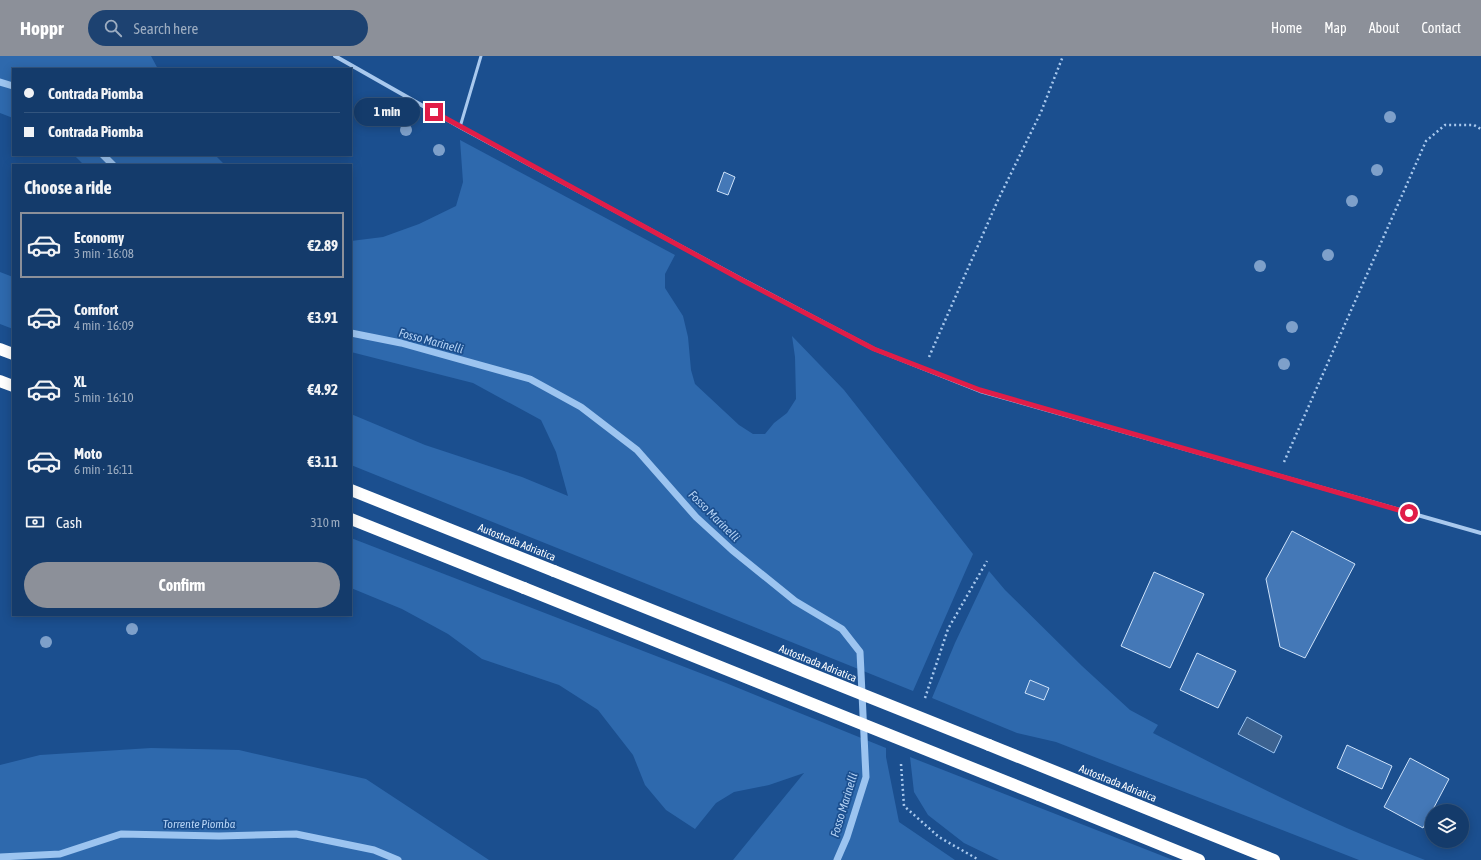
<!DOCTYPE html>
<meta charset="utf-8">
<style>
body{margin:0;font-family:"Asap Condensed",sans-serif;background:#1d4271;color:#f1f3f6;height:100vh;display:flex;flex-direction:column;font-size:15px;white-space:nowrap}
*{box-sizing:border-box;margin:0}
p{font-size:13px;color:#9dadc1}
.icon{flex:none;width:22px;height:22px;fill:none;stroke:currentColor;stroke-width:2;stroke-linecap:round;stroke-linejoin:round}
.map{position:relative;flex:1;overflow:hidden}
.drawer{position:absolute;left:12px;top:108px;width:340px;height:452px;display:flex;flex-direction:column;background:#143b6b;border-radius:0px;box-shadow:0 2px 10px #0003,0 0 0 1px #33557e}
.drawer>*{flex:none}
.banner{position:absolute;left:12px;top:12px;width:340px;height:88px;border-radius:0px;box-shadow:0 2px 10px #0003,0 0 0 1px #33557e;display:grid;align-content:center;height:88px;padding:0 12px;background:#143b6b}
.controls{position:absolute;left:1425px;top:748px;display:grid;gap:8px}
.controls a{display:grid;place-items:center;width:44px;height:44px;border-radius:50%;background:#143b6b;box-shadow:0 2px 10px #0003,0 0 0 1px #33557e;font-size:20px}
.end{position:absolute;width:18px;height:18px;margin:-9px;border:5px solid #e11d48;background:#fff;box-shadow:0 0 0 2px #fff}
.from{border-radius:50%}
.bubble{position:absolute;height:28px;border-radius:14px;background:#143b6b;box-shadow:0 2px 10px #0003,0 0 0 1px #33557e;font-size:13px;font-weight:700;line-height:28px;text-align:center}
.banner b{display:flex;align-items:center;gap:14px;height:38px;font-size:15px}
.banner b+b{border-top:1px solid #33557e}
.banner i{width:10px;height:10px;background:#f1f3f6}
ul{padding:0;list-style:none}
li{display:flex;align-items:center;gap:12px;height:66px;margin:0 8px 6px;padding:0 4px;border:2px solid transparent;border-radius:0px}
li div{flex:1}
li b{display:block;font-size:15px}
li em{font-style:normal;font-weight:700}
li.on{border-color:#8c9099}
li>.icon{width:36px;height:36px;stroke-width:1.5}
h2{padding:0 12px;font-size:18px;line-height:48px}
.pay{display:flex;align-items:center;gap:10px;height:44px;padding:0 12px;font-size:15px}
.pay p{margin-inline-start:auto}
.primary-button{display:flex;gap:8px;margin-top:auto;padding:8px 12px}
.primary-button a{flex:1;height:46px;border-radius:24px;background:#8c9099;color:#fff;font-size:16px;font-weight:700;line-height:46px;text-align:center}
header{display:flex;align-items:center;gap:24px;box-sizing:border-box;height:56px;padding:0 20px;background:#8c9099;color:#fff}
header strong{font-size:19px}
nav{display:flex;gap:22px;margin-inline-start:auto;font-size:14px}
.search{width:280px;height:36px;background:#1d4271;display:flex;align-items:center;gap:10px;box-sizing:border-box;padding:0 14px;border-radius:22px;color:#9dadc1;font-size:15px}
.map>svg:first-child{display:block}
</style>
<header>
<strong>Hoppr</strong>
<div class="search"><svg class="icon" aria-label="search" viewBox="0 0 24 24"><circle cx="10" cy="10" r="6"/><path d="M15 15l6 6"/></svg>Search here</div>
<nav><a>Home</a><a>Map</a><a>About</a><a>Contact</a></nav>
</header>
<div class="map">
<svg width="1481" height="804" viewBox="0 0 1481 804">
<rect width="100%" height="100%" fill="#1b4f8f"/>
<!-- green -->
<path fill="#2e69ad" d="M0,0h151l7,13h-145v49l-13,-5z
M460,84l215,115 -10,19v14l18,28 5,21 3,33 4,14 44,41 14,9h12l9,-11 13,-10 9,-14 -1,-42 -3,-21 52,54 129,164 -60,137 -562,-226v-51l74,31 97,32 46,19 -12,-44 -15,-32 -68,-37 -122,-31v-111l32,-4 36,-13 37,-18 7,-24z
M74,99h141l10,10h-141z
M0,216l13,5v52l-13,-5z
M351,482l375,145 160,65v9l13,65 56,38h-222l71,-87 -35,12 -35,7 -18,11 -21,26 -29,-19 -21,-25 -12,-30 -35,-45 -39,-25 -77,-26 -34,-25 -46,-25 -51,-21z
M989,515l16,19 77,76 48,44 28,15 -5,8c89,46 178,92 272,127h-66l-303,-118 -39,-9 -85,-35 23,-55z
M151,692l88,2 127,29 123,81h-489v-95l40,-10z
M910,701l263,103h-174l-35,-17 -36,-28 -14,-23z"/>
<!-- water -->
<path fill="#3c6290" stroke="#9cc4f0" d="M1247,661l35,19 -8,17 -36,-19z"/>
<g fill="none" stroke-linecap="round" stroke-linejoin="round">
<!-- stream -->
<path stroke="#9cc4f0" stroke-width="7" d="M0,26l13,4
M103,99l10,10
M351,277l50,10 129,36 51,28 56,43 59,67 36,33 63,51 47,28 18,23 6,125 -19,60 -10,23
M0,801l60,-3 61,-20 98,2 77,-2 78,16 24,10"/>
</g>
<!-- building -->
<path fill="#4478b7" stroke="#cfe3fa" d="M724,116l11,5 -7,18 -11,-4z
M1292,475l63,33 -50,94 -25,-11 -14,-68z
M1154,516l50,22 -34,74 -49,-22z
M1197,597l39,18 -18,37 -38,-18z
M1030,624l19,8 -5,12 -19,-7z
M1347,689l45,21 -10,23 -45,-21z
M1410,702l39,21 -26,49 -39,-21z"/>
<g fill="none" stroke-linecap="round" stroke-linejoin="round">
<!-- path -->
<path stroke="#a9c9ee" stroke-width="2.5" stroke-dasharray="2 3" stroke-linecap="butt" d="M929,301l69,-157 43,-88 22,-56
M1284,406l142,-321 19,-16h29l7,4
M925,642l23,-69 39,-68
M901,708l3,42 35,31 40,23"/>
<!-- service -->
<path stroke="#a9c9ee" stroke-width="3" d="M460,71l21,-71"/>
<!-- minor -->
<path stroke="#a9c9ee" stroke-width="4" d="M335,0l125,71 283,153 131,69 106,42 501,142"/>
<!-- motorway -->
<path stroke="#fff" stroke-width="12" d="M0,293l13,5
M0,325l13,5
M351,434l203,81
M351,463l173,69
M989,689l285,115
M1039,739l160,65"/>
<!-- motorway-bridge -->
<path stroke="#fff" stroke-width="12" d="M554,515l435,174
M524,532l515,207"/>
</g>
<!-- trees -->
<g fill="#7ea0ca">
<circle cx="366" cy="53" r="6"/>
<circle cx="1390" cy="61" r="6"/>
<circle cx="406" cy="74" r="6"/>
<circle cx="439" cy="94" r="6"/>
<circle cx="1377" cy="114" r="6"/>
<circle cx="1352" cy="145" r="6"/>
<circle cx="1328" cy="199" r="6"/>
<circle cx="1260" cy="210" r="6"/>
<circle cx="1292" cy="271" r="6"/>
<circle cx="1284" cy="308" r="6"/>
<circle cx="132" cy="573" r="6"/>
<circle cx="46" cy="586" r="6"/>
</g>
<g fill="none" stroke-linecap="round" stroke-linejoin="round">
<!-- route -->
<path stroke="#e11d48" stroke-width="5" d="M434,56l308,168 132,69 106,41 429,123"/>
</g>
<g text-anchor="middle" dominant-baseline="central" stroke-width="3.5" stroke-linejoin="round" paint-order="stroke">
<!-- street labels -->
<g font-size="11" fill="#fff" stroke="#1b4f8f">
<text transform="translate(517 486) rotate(22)">Autostrada Adriatica</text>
<text transform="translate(818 607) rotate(22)">Autostrada Adriatica</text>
<text transform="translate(1118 727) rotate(22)">Autostrada Adriatica</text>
</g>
<!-- water labels -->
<g font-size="12" font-style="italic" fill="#b5d3f5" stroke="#1b4f8f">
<text transform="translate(431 285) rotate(15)">Fosso Marinelli</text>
<text transform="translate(714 460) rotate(45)">Fosso Marinelli</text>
<text transform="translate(844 749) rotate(-73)">Fosso Marinelli</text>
<text x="199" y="768">Torrente Piomba</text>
</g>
</g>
</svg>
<div class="controls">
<a><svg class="icon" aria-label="layers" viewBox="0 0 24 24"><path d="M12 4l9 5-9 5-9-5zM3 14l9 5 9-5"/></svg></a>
</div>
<i class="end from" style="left:1409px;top:457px"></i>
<i class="end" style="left:434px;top:56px"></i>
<div class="bubble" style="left:354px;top:42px;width:66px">1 min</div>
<div class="banner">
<b><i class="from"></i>Contrada Piomba</b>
<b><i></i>Contrada Piomba</b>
</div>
<section class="drawer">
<h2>Choose a ride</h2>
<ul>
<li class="on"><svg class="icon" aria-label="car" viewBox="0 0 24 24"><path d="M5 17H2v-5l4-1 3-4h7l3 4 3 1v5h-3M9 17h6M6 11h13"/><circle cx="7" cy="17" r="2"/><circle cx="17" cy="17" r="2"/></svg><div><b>Economy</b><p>3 min · 16:08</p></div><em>€2.89</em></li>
<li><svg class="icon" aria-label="car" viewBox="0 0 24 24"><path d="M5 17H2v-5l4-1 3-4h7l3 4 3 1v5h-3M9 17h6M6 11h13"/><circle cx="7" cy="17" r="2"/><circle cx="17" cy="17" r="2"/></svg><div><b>Comfort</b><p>4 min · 16:09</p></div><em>€3.91</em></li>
<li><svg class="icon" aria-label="car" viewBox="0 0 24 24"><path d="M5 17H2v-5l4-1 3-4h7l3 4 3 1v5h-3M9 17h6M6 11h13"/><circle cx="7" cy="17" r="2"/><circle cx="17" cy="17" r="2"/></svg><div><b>XL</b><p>5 min · 16:10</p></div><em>€4.92</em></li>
<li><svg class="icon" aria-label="car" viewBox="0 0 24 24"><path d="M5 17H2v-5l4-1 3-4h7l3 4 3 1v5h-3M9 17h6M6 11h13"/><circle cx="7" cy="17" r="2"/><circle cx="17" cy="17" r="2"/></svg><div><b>Moto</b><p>6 min · 16:11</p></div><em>€3.11</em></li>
</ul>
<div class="pay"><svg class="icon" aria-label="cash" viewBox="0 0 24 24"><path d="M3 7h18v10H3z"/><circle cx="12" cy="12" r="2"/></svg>Cash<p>310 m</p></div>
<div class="primary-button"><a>Confirm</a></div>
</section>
</div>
